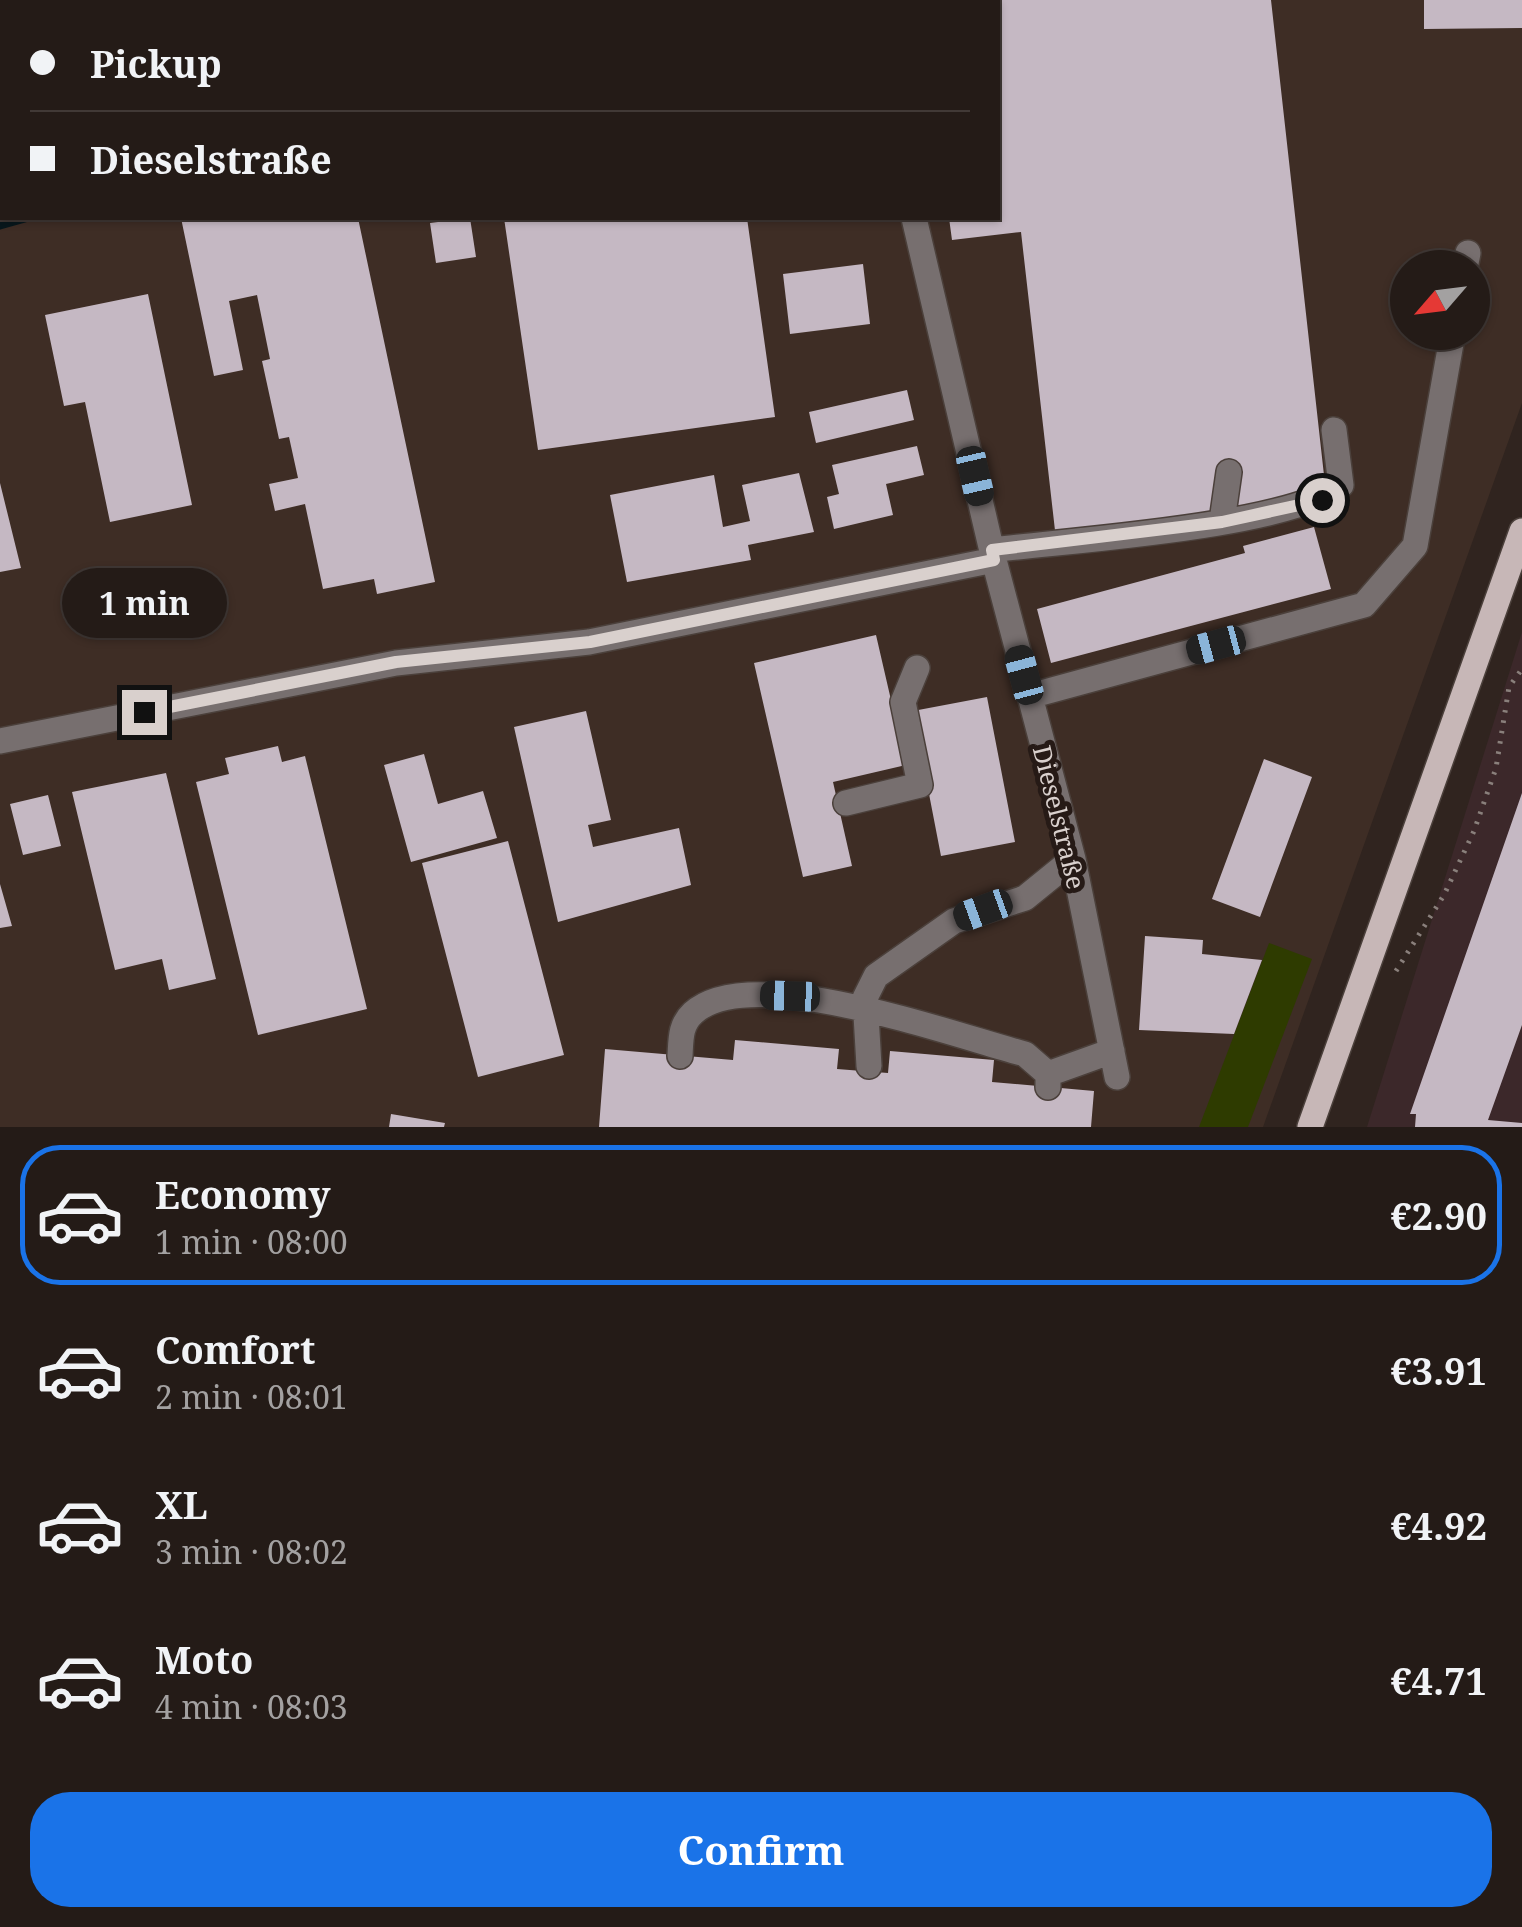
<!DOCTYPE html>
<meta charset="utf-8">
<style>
body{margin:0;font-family:"Noto Serif",serif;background:#2c2420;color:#f1f3f6;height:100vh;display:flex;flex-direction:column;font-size:38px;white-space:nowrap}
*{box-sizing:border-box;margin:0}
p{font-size:32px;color:#a3a1a1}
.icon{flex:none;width:55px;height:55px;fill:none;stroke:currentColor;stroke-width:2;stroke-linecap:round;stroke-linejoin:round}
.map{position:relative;height:1127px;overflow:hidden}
.details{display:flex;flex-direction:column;background:#241b17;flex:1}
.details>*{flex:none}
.hud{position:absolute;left:0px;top:0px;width:1000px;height:220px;box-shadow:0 2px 8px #0004,0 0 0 2px #413936;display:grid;align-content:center;height:220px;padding:0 30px;background:#241b17}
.needle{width:65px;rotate:242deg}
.fabs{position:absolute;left:1390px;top:250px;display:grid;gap:20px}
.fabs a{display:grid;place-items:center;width:100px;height:100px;border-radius:50%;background:#241b17;box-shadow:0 2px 8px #0004,0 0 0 2px #413936;font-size:50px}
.end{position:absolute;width:45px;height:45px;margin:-22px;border:12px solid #d9d0cd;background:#111;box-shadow:0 0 0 5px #111}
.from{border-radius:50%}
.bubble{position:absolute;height:70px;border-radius:35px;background:#241b17;box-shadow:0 2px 8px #0004,0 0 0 2px #413936;font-size:32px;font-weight:700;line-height:70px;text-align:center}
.car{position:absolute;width:30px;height:60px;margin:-30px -15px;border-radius:12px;box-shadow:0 0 8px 2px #0007;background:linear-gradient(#222 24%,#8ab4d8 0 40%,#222 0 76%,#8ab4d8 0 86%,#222 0)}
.hud b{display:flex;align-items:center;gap:35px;height:95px;font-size:38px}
.hud b+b{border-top:2px solid #413936}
.hud i{width:25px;height:25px;background:#f1f3f6}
ul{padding:18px 0 0;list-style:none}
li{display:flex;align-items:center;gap:30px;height:140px;margin:0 20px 15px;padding:0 10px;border:5px solid transparent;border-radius:40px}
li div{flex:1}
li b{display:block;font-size:38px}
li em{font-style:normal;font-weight:700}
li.on{border-color:#1a73e8}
li>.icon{width:90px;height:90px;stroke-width:1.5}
.button{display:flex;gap:20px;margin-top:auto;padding:20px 30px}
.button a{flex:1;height:115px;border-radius:40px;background:#1a73e8;color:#fff;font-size:40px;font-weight:700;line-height:115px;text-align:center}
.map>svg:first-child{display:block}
</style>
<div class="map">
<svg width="1522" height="1127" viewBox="0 0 1522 1127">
<rect width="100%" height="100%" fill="#30241f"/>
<!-- commercial -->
<path fill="#3e2d25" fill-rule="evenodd" d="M0,0h1522v403l-259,724h-1263zM2,2h996v216h-996zM1408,268h64v64h-64z"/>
<!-- industrial -->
<path fill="#3c282a" d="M0,0h289l1,2h-288l-2,213z
M1522,632v495h-155z"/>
<!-- green -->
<path fill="#2e3b00" d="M1269,943l43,16 -64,168h-49z"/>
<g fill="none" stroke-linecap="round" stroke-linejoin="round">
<!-- stream -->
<path stroke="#08171c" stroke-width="9" d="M332,0v2
M0,225l25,-7"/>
</g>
<!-- building -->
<path fill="#c5b8c3" d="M998,0h273l56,502 -270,46 -36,-316 -69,8 -3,-22h49z
M1424,0h98v28l-98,1z
M181,218h177l77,364 -58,12 -3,-15 -51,10 -18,-85 -30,7 -6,-27 29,-6 -9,-41 -10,2 -17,-78 8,-2 -13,-64 -28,6 14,69 -29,6z
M470,218l6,39 -40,6 -6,-40z
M504,218h243l28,199 -237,33z
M863,264l7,60 -80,10 -7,-60z
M148,294l44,211 -82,17 -25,-120 -21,4 -19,-91z
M907,390l7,30 -98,23 -7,-31z
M917,446l7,29 -38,9 7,31 -59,14 -7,-32 12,-3 -7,-29z
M799,473l15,59 -66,13 3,15 -124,22 -17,-87 104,-20 9,52 27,-6 -8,-36z
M0,483l21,85 -21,4z
M1314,527l17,62 -280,74 -14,-54 208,-56 -2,-7z
M876,635l30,130 -73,17 19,84 -49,11 -49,-214z
M987,697l28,145 -74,14 -28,-145z
M586,711l25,109 -23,5 5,22 86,-19 12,57 -133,37 -44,-195z
M278,746l4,16 23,-6 62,253 -109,26 -62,-253 33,-8 -4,-16z
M424,754l14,50 45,-13 14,47 -86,24 -27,-97z
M1264,759l48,18 -52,140 -48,-18z
M166,773l50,206 -47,11 -7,-31 -47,11 -43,-178z
M1522,793v232l-34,95 34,3v4h-107l1,-13h-6z
M48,795l13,51 -38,9 -13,-51z
M508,841l56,214 -86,22 -56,-214z
M0,884l12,42 -12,2z
M1145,936l58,4 -1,14 60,6 -28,74 -95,-4z
M735,1040l104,9 -2,20 51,4 2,-22 104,9 -2,22 102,9 -3,36h-492l6,-78 128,11z
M391,1114l54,9 -1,4h-55z"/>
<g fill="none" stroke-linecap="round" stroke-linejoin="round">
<defs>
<path id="minor" d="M863,0l1,2
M1465,268l3,-15
M1222,521l7,-49
M992,550c78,-10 295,-23 349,-65l-7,-55
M994,560l79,299 44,218
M1030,696l334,-91 51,-59 38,-214
M0,741l396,-78 193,-21 405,-82 -80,-342
M846,803l74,-18 -17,-83 14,-34
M680,1056c1,-17 0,-31 13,-43 57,-53 262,23 332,41l23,20
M869,1066l-4,-68 11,-22 78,-55 71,-23 48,-39
M1048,1087v-13l64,-23"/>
<path id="major" d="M1310,1127l212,-596"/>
</defs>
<!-- minor casing -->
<use href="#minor" stroke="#4b403b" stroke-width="28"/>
<!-- major casing -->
<use href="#major" stroke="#4b403b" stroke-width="28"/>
<!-- path -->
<path stroke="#8a807c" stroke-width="5" stroke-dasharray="2.5 8" stroke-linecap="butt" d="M1396,971l48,-76 30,-64 22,-63 13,-81 13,-18"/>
<!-- minor -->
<use href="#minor" stroke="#776f6f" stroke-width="25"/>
<!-- major -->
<use href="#major" stroke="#c7b7b7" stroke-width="25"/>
</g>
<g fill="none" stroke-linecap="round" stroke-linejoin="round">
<!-- route -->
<path stroke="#d9d0cd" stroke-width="12" d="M144,712l252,-50 194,-20 404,-82 -2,-10 230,-28 100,-22"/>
</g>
<g text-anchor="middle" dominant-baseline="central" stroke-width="10" stroke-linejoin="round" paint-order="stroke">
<!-- street labels -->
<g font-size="25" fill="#d9d0cd" stroke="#261a16">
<text transform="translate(1060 817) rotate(76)">Dieselstraße</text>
</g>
</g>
</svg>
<div class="fabs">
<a><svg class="needle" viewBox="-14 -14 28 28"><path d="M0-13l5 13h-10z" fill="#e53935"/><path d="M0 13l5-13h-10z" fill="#a3a1a1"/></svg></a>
</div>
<i class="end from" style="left:1322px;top:500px"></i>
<i class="end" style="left:144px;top:712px"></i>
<div class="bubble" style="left:62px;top:568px;width:165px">1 min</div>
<i class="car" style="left:975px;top:476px;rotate:167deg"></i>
<i class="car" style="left:1216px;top:645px;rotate:255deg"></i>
<i class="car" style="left:1024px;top:675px;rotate:345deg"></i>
<i class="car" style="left:983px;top:910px;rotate:250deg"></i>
<i class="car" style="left:790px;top:996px;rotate:272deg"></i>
<div class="hud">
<b><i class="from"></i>Pickup</b>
<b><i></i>Dieselstraße</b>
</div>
</div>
<section class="details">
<ul>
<li class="on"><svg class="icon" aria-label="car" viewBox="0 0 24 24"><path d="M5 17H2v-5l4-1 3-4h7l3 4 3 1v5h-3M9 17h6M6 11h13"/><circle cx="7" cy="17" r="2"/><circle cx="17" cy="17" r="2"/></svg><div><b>Economy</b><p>1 min · 08:00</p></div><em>€2.90</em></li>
<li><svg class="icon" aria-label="car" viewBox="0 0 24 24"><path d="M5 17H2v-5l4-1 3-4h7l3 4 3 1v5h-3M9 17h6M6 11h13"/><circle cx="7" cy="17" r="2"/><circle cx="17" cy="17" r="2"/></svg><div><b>Comfort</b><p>2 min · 08:01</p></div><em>€3.91</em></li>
<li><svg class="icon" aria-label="car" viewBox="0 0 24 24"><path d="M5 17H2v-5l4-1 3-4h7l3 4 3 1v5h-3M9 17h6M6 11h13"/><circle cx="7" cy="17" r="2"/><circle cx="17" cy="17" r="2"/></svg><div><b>XL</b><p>3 min · 08:02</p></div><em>€4.92</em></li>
<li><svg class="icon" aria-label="car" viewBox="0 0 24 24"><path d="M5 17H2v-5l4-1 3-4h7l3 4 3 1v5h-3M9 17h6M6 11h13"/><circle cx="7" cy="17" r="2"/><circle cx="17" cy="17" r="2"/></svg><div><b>Moto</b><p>4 min · 08:03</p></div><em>€4.71</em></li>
</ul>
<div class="button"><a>Confirm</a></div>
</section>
